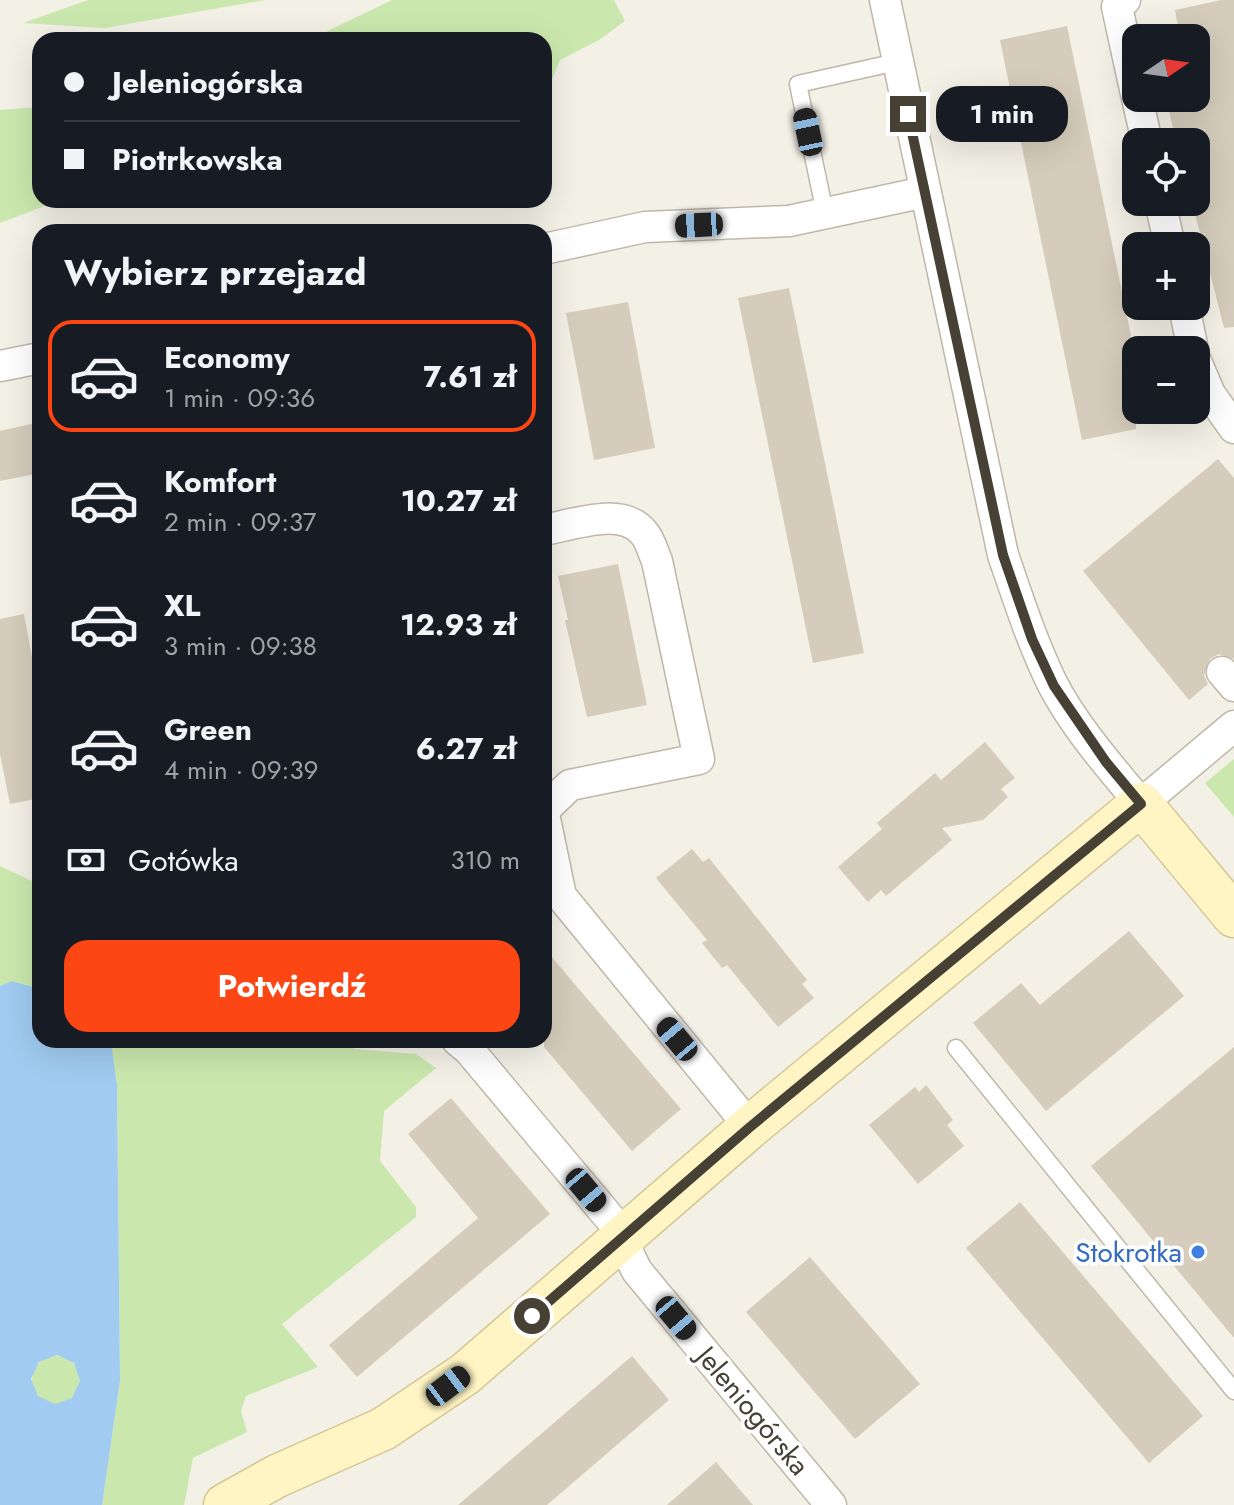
<!DOCTYPE html>
<html lang="pl">
<meta charset="utf-8">
<style>
body{margin:0;font-family:Jost,sans-serif;background:#242831;color:#f1f3f6;height:100vh;display:flex;flex-direction:column;font-size:30px;white-space:nowrap}
*{box-sizing:border-box;margin:0}
p{font-size:26px;color:#9ea1a6}
.icon{flex:none;width:44px;height:44px;fill:none;stroke:currentColor;stroke-width:2;stroke-linecap:round;stroke-linejoin:round}
.map{position:relative;flex:1;overflow:hidden}
.drawer{position:absolute;left:32px;top:224px;width:520px;height:824px;display:flex;flex-direction:column;background:#171b24;border-radius:24px;box-shadow:0 8px 32px #0002}
.drawer>*{flex:none}
.guide{position:absolute;left:32px;top:32px;width:520px;height:176px;border-radius:24px;box-shadow:0 8px 32px #0002;display:grid;align-content:center;height:176px;padding:0 32px;background:#171b24}
.needle{width:52px;rotate:77deg}
.fabs{position:absolute;left:1122px;top:24px;display:grid;gap:16px}
.fabs a{display:grid;place-items:center;width:88px;height:88px;border-radius:16px;background:#171b24;box-shadow:0 8px 32px #0002;font-size:40px}
.end{position:absolute;width:36px;height:36px;margin:-18px;border:10px solid #464035;background:#fff;box-shadow:0 0 0 4px #fff}
.from{border-radius:50%}
.bubble{position:absolute;height:56px;border-radius:24px;background:#171b24;box-shadow:0 8px 32px #0002;font-size:26px;font-weight:700;line-height:56px;text-align:center}
.car{position:absolute;width:24px;height:48px;margin:-24px -12px;border-radius:10px;box-shadow:0 0 6px 2px #0007;background:linear-gradient(#222 24%,#8ab4d8 0 40%,#222 0 76%,#8ab4d8 0 86%,#222 0)}
.guide b{display:flex;align-items:center;gap:28px;height:76px;font-size:30px}
.guide b+b{border-top:2px solid #363941}
.guide i{width:20px;height:20px;background:#f1f3f6}
ul{padding:0;list-style:none}
li{display:flex;align-items:center;gap:24px;height:112px;margin:0 16px 12px;padding:0 16px;border:4px solid transparent;border-radius:24px}
li div{flex:1}
li b{display:block;font-size:30px}
li em{font-style:normal;font-weight:700}
li.selected{border-color:#fc4614}
li>.icon{width:72px;height:72px;stroke-width:1.5}
h2{padding:0 32px;font-size:36px;line-height:96px}
.pay{display:flex;align-items:center;gap:20px;height:88px;padding:0 32px;font-size:30px}
.pay p{margin-inline-start:auto}
.button{display:flex;gap:16px;margin-top:auto;padding:16px 32px}
.button a{flex:1;height:92px;border-radius:24px;background:#fc4614;color:#fff;font-size:32px;font-weight:700;line-height:92px;text-align:center}
.map>svg:first-child{display:block}
</style>
<div class="map">
<svg width="1234" height="1505" viewBox="0 0 1234 1505">
<rect width="100%" height="100%" fill="#f3f0e6"/>
<!-- green -->
<path fill="#cae8ae" d="M88,0h177l-160,28 -82,-5z
M392,0h222l11,21 -26,19 -39,20 -11,27 -5,1v-48h-235z
M40,107v93h20l-60,23v-113z
M1234,759v58l-29,-34z
M0,866l40,19v104l-28,-8 -12,5z
M111,1040h239l4,9 62,5 20,14 -52,43 -4,50 36,46v10l-134,107 36,43 -72,29 -5,15 6,21 -54,26 -9,47h-82l18,-124 -3,-296z
M32 1380a24 24 0 1 1 48 0a24 24 0 1 1-48 0Z"/>
<!-- water -->
<path fill="#a1cbf1" fill-rule="evenodd" d="M12,981l28,8v51h71l6,45 3,296 -18,124h-102v-519zM57,1355l17,8 6,18 -8,17 -17,6 -17,-8 -7,-17 8,-17z"/>
<!-- building -->
<path fill="#d5ccbb" d="M1221,0h13v327l-10,1 -32,-126h4v-60h-20l-10,-44h30v-60h-16l-5,-28z
M1067,26l69,334v69l-54,11 -82,-400z
M789,288l75,365 -51,10 -75,-365z
M628,302l27,146 -61,12 -28,-147z
M40,422v51l-40,8v-50z
M1218,459l16,19v181l-15,-5 -9,5 -6,16 4,9 -19,16 -106,-129z
M618,564l29,141 -60,12 -22,-97h3l-10,-44z
M24,614l12,65 4,-1v120l-30,6 -10,-50v-135z
M985,742l30,36 -14,11 7,8 -25,23 -41,8 10,12 -66,56 -5,-6 -13,12 -30,-35 44,-38 -5,-6 58,-50 6,7z
M692,849l11,13 6,-4 98,122 -5,4 12,14 -36,29 -51,-62 -5,3 -20,-25 5,-3 -51,-62z
M1129,931l55,65 -138,115 -73,-88 48,-40 19,22z
M544,948l137,161 -49,42 -88,-104z
M1234,1047v291l-143,-172z
M926,1085l27,35 -6,5 17,21 -46,38 -49,-59 46,-38 4,5z
M451,1098l99,116 -193,163 -28,-32 149,-127 -70,-84z
M1020,1202l183,214 -54,47 -183,-215z
M810,1257l110,127 -65,55 -109,-127z
M632,1356l37,44 -122,105h-89z
M716,1462l37,43h-86z"/>
<g fill="none" stroke-linecap="round" stroke-linejoin="round">
<defs>
<path id="lane" d="M825,213l-27,-129 99,-22
M956,1048l278,343"/>
<path id="street" d="M885,0l118,555c15,43 29,87 49,128 22,43 58,84 89,121l93,-78
M1125,0l-8,7 19,87
M1137,98l10,44
M1160,202l10,44
M544,249l101,-22 144,-6 136,-29
M1184,306l9,44
M1196,361l14,33 24,34
M0,366l40,-8
M544,530c28,-5 77,-24 99,2 7,7 10,20 14,29l42,198 -129,26 -26,25
M1222,672l12,14
M544,814l17,82 189,231
M457,1040l12,10 144,172 24,49 194,234"/>
<path id="secondary" d="M225,1505l52,-29 106,-47 82,-55 285,-247 391,-323 93,112"/>
</defs>
<!-- lane casing -->
<use href="#lane" stroke="#bfb8a8" stroke-width="19"/>
<!-- street casing -->
<use href="#street" stroke="#bfb8a8" stroke-width="33"/>
<!-- secondary casing -->
<use href="#secondary" stroke="#d4c795" stroke-width="45"/>
<!-- lane -->
<use href="#lane" stroke="#fff" stroke-width="16"/>
<!-- street -->
<use href="#street" stroke="#fff" stroke-width="30"/>
<!-- secondary -->
<use href="#secondary" stroke="#fff5c4" stroke-width="42"/>
</g>
<g fill="none" stroke-linecap="round" stroke-linejoin="round">
<!-- route -->
<path stroke="#464035" stroke-width="10" d="M532,1316l218,-189 391,-323 -35,-42 -52,-76 -22,-47 -29,-84 -95,-441"/>
</g>
<!-- markers -->
<circle fill="#3f7fe0" stroke="#fff" stroke-width="3" cx="1198" cy="1252" r="8"/>
<g text-anchor="middle" dominant-baseline="central" stroke-width="7" stroke-linejoin="round" paint-order="stroke">
<!-- shop labels -->
<g font-size="28" fill="#366cbe" stroke="#fff" text-anchor="end">
<text x="1182" y="1252">Stokrotka</text>
</g>
<!-- street labels -->
<g font-size="28" fill="#464035" stroke="#fff">
<text transform="translate(753 1411) rotate(50)">Jeleniogórska</text>
</g>
</g>
</svg>
<div class="fabs">
<a><svg class="needle" viewBox="-14 -14 28 28"><path d="M0-13l5 13h-10z" fill="#e53935"/><path d="M0 13l5-13h-10z" fill="#9ea1a6"/></svg></a>
<a><svg class="icon" aria-label="locate" viewBox="0 0 24 24"><circle cx="12" cy="12" r="6"/><path d="M12 2v4M12 18v4M2 12h4M18 12h4"/></svg></a>
<a>+</a>
<a>−</a>
</div>
<i class="end from" style="left:532px;top:1316px"></i>
<i class="end" style="left:908px;top:114px"></i>
<div class="bubble" style="left:936px;top:86px;width:132px">1 min</div>
<i class="car" style="left:808px;top:132px;rotate:348deg"></i>
<i class="car" style="left:699px;top:225px;rotate:267deg"></i>
<i class="car" style="left:677px;top:1039px;rotate:320deg"></i>
<i class="car" style="left:586px;top:1190px;rotate:140deg"></i>
<i class="car" style="left:676px;top:1318px;rotate:140deg"></i>
<i class="car" style="left:448px;top:1386px;rotate:53deg"></i>
<div class="guide">
<b><i class="from"></i>Jeleniogórska</b>
<b><i></i>Piotrkowska</b>
</div>
<section class="drawer">
<h2>Wybierz przejazd</h2>
<ul>
<li class="selected"><svg class="icon" aria-label="car" viewBox="0 0 24 24"><path d="M5 17H2v-5l4-1 3-4h7l3 4 3 1v5h-3M9 17h6M6 11h13"/><circle cx="7" cy="17" r="2"/><circle cx="17" cy="17" r="2"/></svg><div><b>Economy</b><p>1 min · 09:36</p></div><em>7.61 zł</em></li>
<li><svg class="icon" aria-label="car" viewBox="0 0 24 24"><path d="M5 17H2v-5l4-1 3-4h7l3 4 3 1v5h-3M9 17h6M6 11h13"/><circle cx="7" cy="17" r="2"/><circle cx="17" cy="17" r="2"/></svg><div><b>Komfort</b><p>2 min · 09:37</p></div><em>10.27 zł</em></li>
<li><svg class="icon" aria-label="car" viewBox="0 0 24 24"><path d="M5 17H2v-5l4-1 3-4h7l3 4 3 1v5h-3M9 17h6M6 11h13"/><circle cx="7" cy="17" r="2"/><circle cx="17" cy="17" r="2"/></svg><div><b>XL</b><p>3 min · 09:38</p></div><em>12.93 zł</em></li>
<li><svg class="icon" aria-label="car" viewBox="0 0 24 24"><path d="M5 17H2v-5l4-1 3-4h7l3 4 3 1v5h-3M9 17h6M6 11h13"/><circle cx="7" cy="17" r="2"/><circle cx="17" cy="17" r="2"/></svg><div><b>Green</b><p>4 min · 09:39</p></div><em>6.27 zł</em></li>
</ul>
<div class="pay"><svg class="icon" aria-label="cash" viewBox="0 0 24 24"><path d="M3 7h18v10H3z"/><circle cx="12" cy="12" r="2"/></svg>Gotówka<p>310 m</p></div>
<div class="button"><a>Potwierdź</a></div>
</section>
</div>
